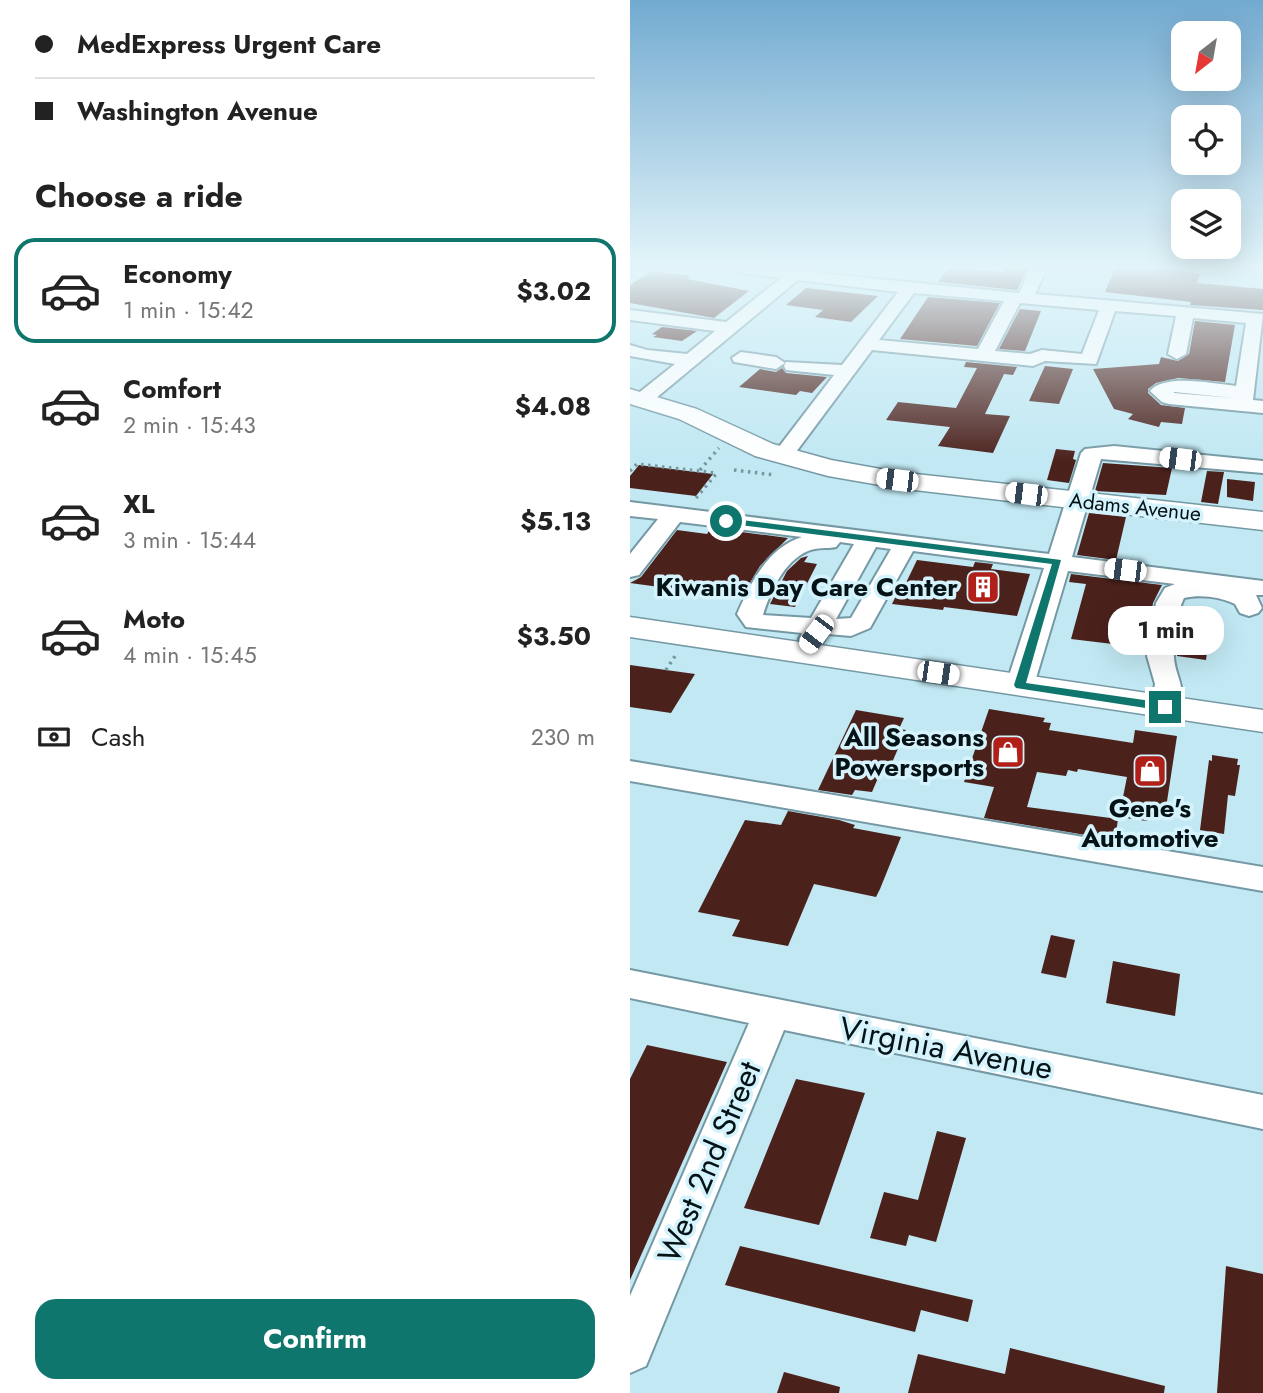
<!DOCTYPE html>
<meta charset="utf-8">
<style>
body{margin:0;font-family:Jost,sans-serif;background:#f6f6f6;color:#222;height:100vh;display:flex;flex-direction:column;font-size:26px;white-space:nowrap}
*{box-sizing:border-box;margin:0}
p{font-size:23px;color:#767676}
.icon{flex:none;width:38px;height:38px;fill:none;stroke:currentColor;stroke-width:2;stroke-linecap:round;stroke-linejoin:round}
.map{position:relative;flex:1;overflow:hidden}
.sheet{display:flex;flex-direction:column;background:#fff;width:630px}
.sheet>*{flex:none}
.top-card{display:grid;align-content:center;height:154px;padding:0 35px;background:#fff}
.needle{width:46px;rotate:211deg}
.tools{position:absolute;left:541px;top:21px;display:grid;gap:14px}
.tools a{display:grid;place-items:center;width:70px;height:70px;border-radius:14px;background:#fff;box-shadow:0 7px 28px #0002;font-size:35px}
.end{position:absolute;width:32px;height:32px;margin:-16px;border:9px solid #0f766e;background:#fff;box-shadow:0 0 0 4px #fff}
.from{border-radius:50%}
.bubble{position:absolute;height:49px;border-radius:21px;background:#fff;box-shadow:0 7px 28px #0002;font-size:23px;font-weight:700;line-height:49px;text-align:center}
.car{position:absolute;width:21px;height:42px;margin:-21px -10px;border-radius:9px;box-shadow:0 0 5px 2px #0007;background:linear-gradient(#fff 24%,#345 0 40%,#fff 0 76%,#345 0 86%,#fff 0)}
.top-card b{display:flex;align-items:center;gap:24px;height:66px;font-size:26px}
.top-card b+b{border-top:2px solid #e0e0e0}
.top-card i{width:18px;height:18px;background:#222}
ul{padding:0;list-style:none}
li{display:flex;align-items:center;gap:21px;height:105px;margin:0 14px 10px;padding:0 21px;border:4px solid transparent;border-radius:21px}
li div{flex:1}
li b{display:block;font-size:26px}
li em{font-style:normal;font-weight:700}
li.active{border-color:#0f766e}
li>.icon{width:63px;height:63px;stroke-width:1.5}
h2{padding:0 35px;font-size:32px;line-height:84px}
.pay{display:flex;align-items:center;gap:18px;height:77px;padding:0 35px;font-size:26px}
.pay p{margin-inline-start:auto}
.action{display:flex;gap:14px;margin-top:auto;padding:14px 35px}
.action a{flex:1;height:80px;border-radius:21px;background:#0f766e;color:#fff;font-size:28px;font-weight:700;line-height:80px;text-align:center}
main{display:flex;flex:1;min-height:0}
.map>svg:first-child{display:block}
</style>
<main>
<section class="sheet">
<div class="top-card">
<b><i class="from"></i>MedExpress Urgent Care</b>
<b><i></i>Washington Avenue</b>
</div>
<h2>Choose a ride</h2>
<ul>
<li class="active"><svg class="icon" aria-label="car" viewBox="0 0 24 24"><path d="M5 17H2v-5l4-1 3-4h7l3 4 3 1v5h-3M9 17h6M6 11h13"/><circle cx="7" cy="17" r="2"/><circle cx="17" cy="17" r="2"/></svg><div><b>Economy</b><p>1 min · 15:42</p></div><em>$3.02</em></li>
<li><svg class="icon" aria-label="car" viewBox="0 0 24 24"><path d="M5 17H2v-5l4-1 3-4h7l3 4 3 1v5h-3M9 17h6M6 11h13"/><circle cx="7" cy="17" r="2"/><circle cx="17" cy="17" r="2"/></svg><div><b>Comfort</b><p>2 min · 15:43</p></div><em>$4.08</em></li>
<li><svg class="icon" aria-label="car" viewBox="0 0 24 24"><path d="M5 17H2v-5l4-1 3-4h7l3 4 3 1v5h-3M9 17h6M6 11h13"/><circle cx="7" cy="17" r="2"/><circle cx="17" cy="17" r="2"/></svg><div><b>XL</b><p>3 min · 15:44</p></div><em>$5.13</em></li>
<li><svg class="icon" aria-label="car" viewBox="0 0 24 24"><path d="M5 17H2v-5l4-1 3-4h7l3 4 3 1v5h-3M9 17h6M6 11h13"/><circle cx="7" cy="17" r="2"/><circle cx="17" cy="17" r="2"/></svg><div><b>Moto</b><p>4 min · 15:45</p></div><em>$3.50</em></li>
</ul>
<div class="pay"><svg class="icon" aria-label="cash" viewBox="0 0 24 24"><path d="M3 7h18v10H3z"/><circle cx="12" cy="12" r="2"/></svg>Cash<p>230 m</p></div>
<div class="action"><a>Confirm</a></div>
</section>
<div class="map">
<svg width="633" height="1393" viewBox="0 0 633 1393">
<rect width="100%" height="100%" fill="#c1e8f3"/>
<!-- building -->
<path fill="#4b211c" d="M378,266h21l-12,24 -79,-8 10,-14 56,4z
M486,266h48v3l36,5 -3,9 66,6v21l-73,-5 1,-3 -86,-10z
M22,271l39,5 -4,3 62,12 -35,27 -84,-15v-18z
M176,288l72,8 -27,26 -36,-5 8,-7 -37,-5z
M298,297l72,6 -23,43 -77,-7z
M390,309l21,2 -16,40 -26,-2z
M565,321l40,4 -10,57 -47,-4 -22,5 -8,6v4l13,12 24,3 -3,16 -21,-2 -2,5 -31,-8 5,-5 -19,-5 -21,-40 66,-5 2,-7 17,4 11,-7z
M32,327l35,4 -15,10 -29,-4 4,-2 -5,-1z
M336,362l51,5 -4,8 -9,-1 -19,40 25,2 -17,37 -55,-7 12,-19 -64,-7 12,-18 58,6 21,-40 -13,-1z
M415,366l28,3 -14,35 -30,-3z
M152,368l4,5 41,4 -15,16 -12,-2 -4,4 -57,-8 21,-18 16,3z
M426,449l19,2 -2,8 3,1 -7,23 -22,-3z
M473,463l69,5 -6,27 -71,-4z
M9,465l74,9 -17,22 -66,-8v-12z
M577,471l17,1 -6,32 -17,-2z
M597,479l28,3 -2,19 -26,-4z
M459,513l37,4 -10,43 -39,-5z
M81,528l77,10 -28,28 -19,32 -111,-15 11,-6 36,-47 30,4z
M178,556l-4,6 13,2 -22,43 -25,-3 17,-33 14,-13z
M287,560l56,7 2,-5 18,2 -2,5 39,5 -13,42 -73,-9 -1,3 -51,-6 9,-18 3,1z
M441,574l91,11 -9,18 -7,45 -75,-9 15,-55 -17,-2z
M549,625l31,4 -4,31 -29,-4z
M0,665l36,5 29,4 -24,39 -41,-6z
M359,709l56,9 -2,4 8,1 -2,7 52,8 32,5 2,-13 42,6 -11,72 -16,-2 -3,15 -28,-4 8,-40 -49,-8 -1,3 -9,-2 -2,6 -29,-4 -10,35 91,12 -3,21 -131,-22 10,-31 -30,-5z
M226,710l48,8 -5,11 7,1 -15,35 -7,-1 -12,28 -17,-2 -3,5 -34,-5z
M582,755l26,4 -1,6h3l-5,31 -7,-1 -4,39 -24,-4 9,-70 3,1z
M158,811l51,9 16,5 -2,3 48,9 -21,52 -4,8 -62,-13 -26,62 -56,-10 8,-16 -42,-8 47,-92 36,5z
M421,935l24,5 -9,38 -25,-5z
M483,961l67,13 -5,42 -69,-13z
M17,1045l80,17 -97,218v-201z
M166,1079l69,14 -46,132 -75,-17z
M307,1131l29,7 -30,104 -27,-7 -3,11 -36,-8 14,-46 34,8z
M110,1246l233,54 -5,22 -47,-12 -6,22 -190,-47z
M596,1266l37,8v119h-46z
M380,1348l155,38 -1,7h-256l10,-39 87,20z
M154,1372l56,15 -1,6h-62z"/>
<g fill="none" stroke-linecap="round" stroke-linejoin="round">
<defs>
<path id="minor" d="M92,266h43l26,4 5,-4h14l-2,6 211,21 13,-27h16l-13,28 228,20 -10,86 10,1v12l-94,-9 -7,-2 -12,-11c15,-18 64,-7 86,-5l10,-63 -53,-5 -7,36 -9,5 -9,-5 8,-38 -61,-5 -19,53 -51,-3 -12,5 -161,-16 -82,110h-14l-4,-4 62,-81 -48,-5 -2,-4 2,-4 56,3 56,-73 -100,-12 -148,123h-14l-3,-4 3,-4 39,-31 -45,-8v-11l17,5 40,4 28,-23 -85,-11v-10l96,12 55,-44 -51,-7zM284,293l90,8 -26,48 -99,-9zM390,303l79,7 -17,44 -40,-4 -12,4 -35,-3zM544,392l60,6 -60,-5z
M617,266h16v6l-14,-3z
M111,352l35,5 9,6 -9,6 -42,-7 -2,-4z
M484,446l149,15v12l-162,-14 -29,98 191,24v14h-7l6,13 -4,5 -9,3 -9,-3 -5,-9c-15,-7 -34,-10 -51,-6 -7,14 -10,40 -10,56 -1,22 17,35 1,59l-10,3 -10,-3 -4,-6 4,-23 -8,-28 9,-53 9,-15 10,-4 -107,-13 -34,114 -4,6 -10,2 -10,-2 -4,-6 38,-117 -131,-17 -43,77 -19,8 -23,-2 -7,11 -9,2 -9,-2 -4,-6 3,-6 -56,-6 -9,-13c14,-31 30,-66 65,-77l-122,-15 -41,53 -9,2v-23l28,-35 -28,-3v-14l419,52 32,-101 4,-4zM210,542l14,2 -43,74 -48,-3c7,-23 21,-54 45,-64 9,-4 19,-2 28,-4zM246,547l15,2 -40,69 -15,1z
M0,761l633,106v24l-633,-110z
M0,970l633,125v34l-479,-99 -138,336 -16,7v-77l119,-273 -119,-25z"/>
<path id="major" d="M0,389l67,20 76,35 58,16 66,12 366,40v18l-366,-42 -69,-12 -73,-20 -76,-37 -49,-15z
M0,617l633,93v22l-633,-95z"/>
</defs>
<!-- minor casing -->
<use href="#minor" stroke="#7599a4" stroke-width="4"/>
<!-- major casing -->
<use href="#major" stroke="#7599a4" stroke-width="3"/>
<!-- path -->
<path stroke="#79969e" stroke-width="3.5" stroke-dasharray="2.5 4.5" stroke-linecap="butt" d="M70,470l19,-22
M104,470l41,5
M0,471l7,-7 79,9
M66,498l21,-25
M36,670l9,-14"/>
<!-- minor -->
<use href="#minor" fill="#fff" fill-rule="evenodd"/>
<!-- major -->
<use href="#major" fill="#fff" fill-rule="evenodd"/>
</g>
<!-- sky -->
<linearGradient id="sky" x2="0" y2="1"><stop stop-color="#72aad0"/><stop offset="0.58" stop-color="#e3f5fa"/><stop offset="1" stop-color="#e3f5fa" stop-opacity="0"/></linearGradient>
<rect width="633" height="461" fill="url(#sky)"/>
<!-- route -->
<path fill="#0f766e" d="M96,518l335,42 -35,123 139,20 6,4 -6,4 -149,-23 -2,-3 38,-121 -329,-41 -2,-2z"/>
<!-- icons -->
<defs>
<symbol id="building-square" viewBox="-11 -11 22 22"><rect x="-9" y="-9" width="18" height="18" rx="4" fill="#b02019" stroke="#d4f3fc"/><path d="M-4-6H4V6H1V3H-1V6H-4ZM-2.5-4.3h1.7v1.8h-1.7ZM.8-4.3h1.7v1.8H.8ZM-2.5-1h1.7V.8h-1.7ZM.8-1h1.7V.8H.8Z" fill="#fff"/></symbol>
<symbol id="shop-square" viewBox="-11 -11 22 22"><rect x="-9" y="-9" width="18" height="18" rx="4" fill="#b02019" stroke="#d4f3fc"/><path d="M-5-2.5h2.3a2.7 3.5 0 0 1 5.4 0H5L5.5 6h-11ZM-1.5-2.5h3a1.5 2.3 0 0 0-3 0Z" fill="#fff"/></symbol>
</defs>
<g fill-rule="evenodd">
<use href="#building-square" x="334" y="568" width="38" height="38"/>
<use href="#shop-square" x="359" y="733" width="38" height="38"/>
<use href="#shop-square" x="501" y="752" width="38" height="38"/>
</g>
<g text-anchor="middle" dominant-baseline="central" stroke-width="7" stroke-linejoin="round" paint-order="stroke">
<!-- far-street labels -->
<g font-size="21" fill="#051317" stroke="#d4f3fc">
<text transform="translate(505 507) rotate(6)">Adams Avenue</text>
</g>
<!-- poi labels -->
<g font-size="26" font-weight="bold" fill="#051317" stroke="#d4f3fc" text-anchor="end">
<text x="328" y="587">Kiwanis Day Care Center</text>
<text x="354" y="737">All Seasons<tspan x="354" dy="30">Powersports</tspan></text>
<text x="520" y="808" text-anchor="middle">Gene's<tspan x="520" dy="30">Automotive</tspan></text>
</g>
<!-- near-street labels -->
<g font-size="32" fill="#051317" stroke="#d4f3fc">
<text transform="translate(316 1048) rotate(11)">Virginia Avenue</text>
<text transform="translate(79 1162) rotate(-67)">West 2nd Street</text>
</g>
</g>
</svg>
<div class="tools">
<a><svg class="needle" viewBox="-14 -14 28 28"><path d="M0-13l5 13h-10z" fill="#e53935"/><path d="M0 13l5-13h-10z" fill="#767676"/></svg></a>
<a><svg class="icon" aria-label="locate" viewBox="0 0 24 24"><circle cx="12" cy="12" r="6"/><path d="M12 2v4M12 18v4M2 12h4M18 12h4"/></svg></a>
<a><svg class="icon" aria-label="layers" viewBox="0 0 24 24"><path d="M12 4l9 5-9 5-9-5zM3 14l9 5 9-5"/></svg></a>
</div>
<i class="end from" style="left:96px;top:521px"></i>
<i class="end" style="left:535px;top:707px"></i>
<div class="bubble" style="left:478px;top:606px;width:116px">1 min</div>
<i class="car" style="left:550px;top:459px;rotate:277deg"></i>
<i class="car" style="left:267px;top:480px;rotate:277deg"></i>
<i class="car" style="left:396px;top:494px;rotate:277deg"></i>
<i class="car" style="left:495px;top:570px;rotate:277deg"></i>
<i class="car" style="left:186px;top:634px;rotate:217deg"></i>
<i class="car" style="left:308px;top:673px;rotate:98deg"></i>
</div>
</main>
